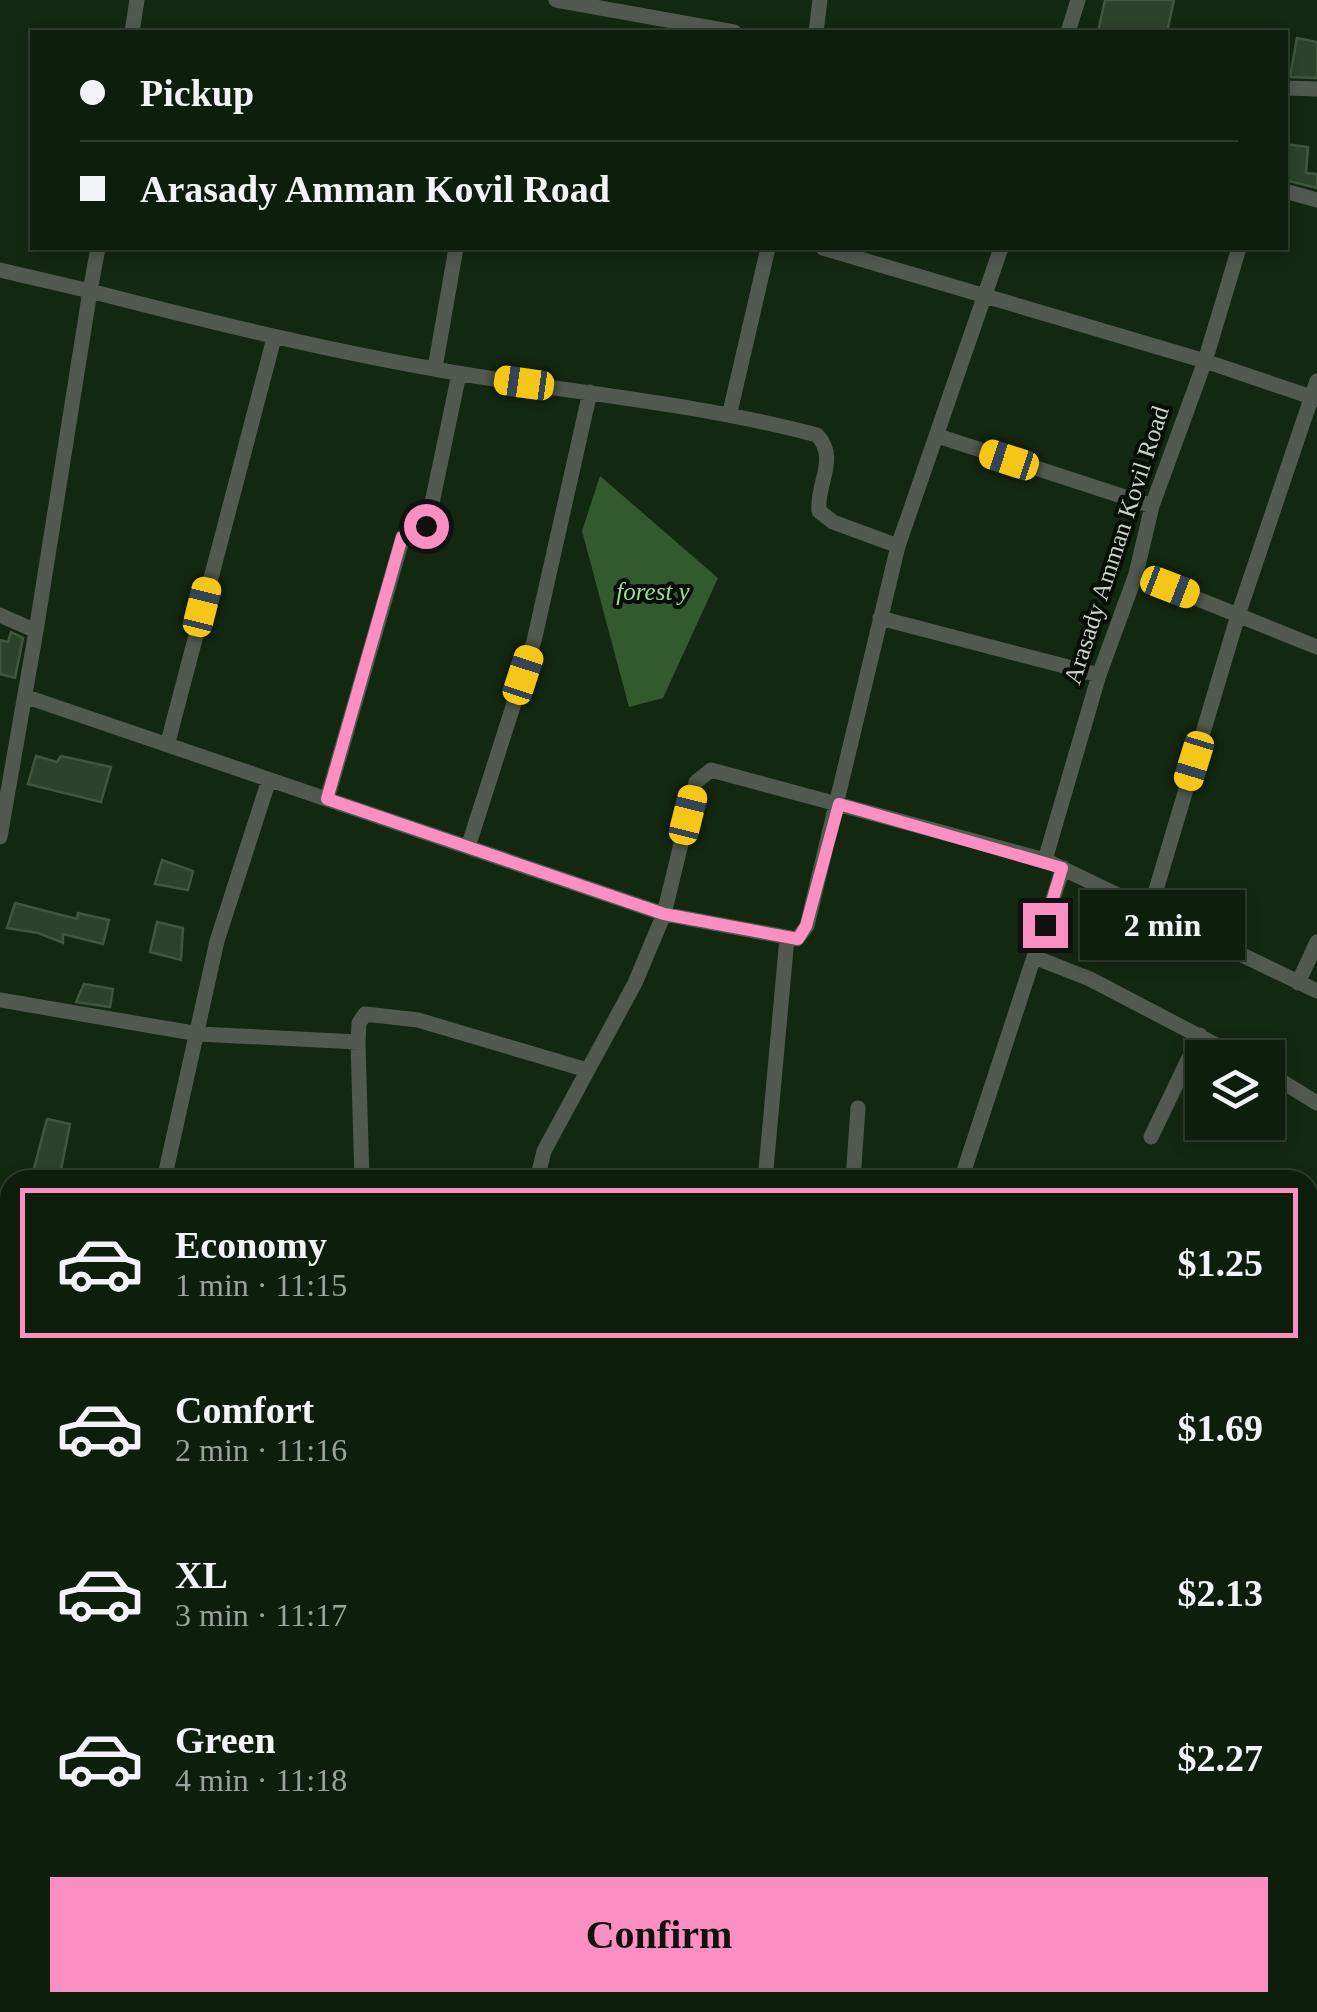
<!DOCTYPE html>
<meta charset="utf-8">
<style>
body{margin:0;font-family:Georgia,serif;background:#1c2b1b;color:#f1f3f6;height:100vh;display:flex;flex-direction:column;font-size:38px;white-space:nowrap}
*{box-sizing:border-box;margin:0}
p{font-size:32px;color:#9ba29d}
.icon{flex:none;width:55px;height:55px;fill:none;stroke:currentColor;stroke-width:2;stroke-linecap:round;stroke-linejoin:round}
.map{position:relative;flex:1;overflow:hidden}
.panel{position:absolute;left:0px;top:1170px;width:1318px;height:842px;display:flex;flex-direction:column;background:#0e1e0d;border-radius:30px 30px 0 0;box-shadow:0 5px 15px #0003,0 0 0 2px #2e3c2e}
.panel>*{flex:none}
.top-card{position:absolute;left:30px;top:30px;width:1258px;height:220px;border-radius:0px;box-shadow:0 5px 15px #0003,0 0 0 2px #2e3c2e;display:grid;align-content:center;height:220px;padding:0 50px;background:#0e1e0d}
.controls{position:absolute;left:1185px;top:1040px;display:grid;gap:20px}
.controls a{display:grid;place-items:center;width:100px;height:100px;border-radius:0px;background:#0e1e0d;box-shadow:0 5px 15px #0003,0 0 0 2px #2e3c2e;font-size:50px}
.end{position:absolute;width:45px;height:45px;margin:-22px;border:12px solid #fc8fc1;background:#111;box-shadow:0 0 0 5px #111}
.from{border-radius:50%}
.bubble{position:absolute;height:70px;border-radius:0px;background:#0e1e0d;box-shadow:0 5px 15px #0003,0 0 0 2px #2e3c2e;font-size:32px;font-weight:600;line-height:70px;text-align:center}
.car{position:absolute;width:30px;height:60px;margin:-30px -15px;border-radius:12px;box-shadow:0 0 8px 2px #0007;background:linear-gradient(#f5c518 24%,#345 0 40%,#f5c518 0 76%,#345 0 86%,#f5c518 0)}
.top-card b{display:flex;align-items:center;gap:35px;height:95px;font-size:38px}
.top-card b+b{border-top:2px solid #2e3c2e}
.top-card i{width:25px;height:25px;background:#f1f3f6}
ul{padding:18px 0 0;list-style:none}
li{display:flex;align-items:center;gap:30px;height:150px;margin:0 20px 15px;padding:0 30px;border:5px solid transparent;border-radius:0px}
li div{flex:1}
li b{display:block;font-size:38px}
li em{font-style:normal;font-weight:600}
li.active{border-color:#fc8fc1}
li>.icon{width:90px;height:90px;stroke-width:1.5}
.action{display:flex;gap:20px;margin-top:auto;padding:20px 50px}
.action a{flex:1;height:115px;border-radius:0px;background:#fc8fc1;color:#111;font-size:40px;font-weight:600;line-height:115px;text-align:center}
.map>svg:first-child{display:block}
</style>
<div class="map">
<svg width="1317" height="2012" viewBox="0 0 1317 2012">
<rect width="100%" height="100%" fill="#132811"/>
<!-- forest -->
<path fill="#33592e" d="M600,476l118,102 -55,120 -34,9 -47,-176z"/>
<!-- water -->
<path fill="#4d7448" stroke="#72916e" stroke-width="2.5" d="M10,1605v186l-10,-12v-173z
M1308,1705l9,9v298h-1132l-7,-9 1130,-1z"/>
<!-- building -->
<path fill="#2c422a" stroke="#40573d" stroke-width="2.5" d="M1105,0h69l-7,32h-69z
M1297,38l20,4v36l-27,-1z
M1285,144l23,3 -2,26 11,1v14l-32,-8z
M11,632l12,6 -8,40 -15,-4v-34l8,2z
M36,756l21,6 4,-6 50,11 -10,35 -73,-18z
M162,860l31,11 -5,19 -33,-6z
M15,903l62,16 1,-6 31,7 -6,24 -40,-10v9l-25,-10 -31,-5z
M157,922l26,6 -2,32 -31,-8z
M84,984l29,5 -3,18 -34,-5z
M47,1119l23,5 -11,56h-28z"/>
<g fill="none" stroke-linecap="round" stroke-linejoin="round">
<!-- minor -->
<path stroke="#505a4f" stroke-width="15" d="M556,0l178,32
M132,32l5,-32
M816,32l4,-32
M1068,32l10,-32
M1285,88l32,1
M1285,191l32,9
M98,248l-8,43c124,32 247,62 373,83 119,20 237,30 354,61 22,23 -1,50 2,76l14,11 65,24
M823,248l382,113 112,38
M0,270l90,21 -54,340 -36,-16
M435,368l21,-120
M730,412l38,-164
M938,436l214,70
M1136,574l181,73
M880,618l219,57
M27,697l637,217 133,25 10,-13 91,-380 103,-298
M168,742l106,-404
M327,799l76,-262 25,-15 31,-148
M0,837l36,-206
M469,844l65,-203 56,-249
M1045,860l54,-185 37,-101 16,-68 53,-145 34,-113
M1150,910l89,-298 78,-231
M1034,957l56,22 151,79
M1298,983l19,-41
M0,1000l199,34 159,8
M1268,1073l49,30
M1151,1137l49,-102
M164,1180l53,-239 52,-161
M362,1180l-4,-138 1,-19 6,-9 53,6 169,50
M537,1180l7,-29 91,-168 29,-69 32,-132 15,-12 334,90 272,131
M765,1180l22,-242
M853,1180l5,-72
M961,1180l102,-312
M0,1908l10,15
M66,2002l7,10"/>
<!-- trunk -->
<path stroke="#869d84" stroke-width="25" d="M0,1360l10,-2
M1308,1445l9,6"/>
</g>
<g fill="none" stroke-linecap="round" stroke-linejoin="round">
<!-- route -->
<path stroke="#fc8fc1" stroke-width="12" d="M426,526l-24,11 -75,262 337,115 134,25 8,-13 33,-122 223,64 -17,57"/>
</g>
<g text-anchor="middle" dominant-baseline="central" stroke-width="8" stroke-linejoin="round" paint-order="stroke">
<!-- street labels -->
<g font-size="25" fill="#c8d6c7" stroke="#060e05">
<text transform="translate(1116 545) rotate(-72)">Arasady Amman Kovil Road</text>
</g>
<!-- park labels -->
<g font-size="25" font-style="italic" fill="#a0db98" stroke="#060e05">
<text x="653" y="591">forest y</text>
</g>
</g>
</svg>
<div class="controls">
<a><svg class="icon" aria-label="layers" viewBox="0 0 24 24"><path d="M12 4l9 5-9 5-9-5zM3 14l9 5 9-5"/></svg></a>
</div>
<i class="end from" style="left:426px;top:526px"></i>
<i class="end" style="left:1045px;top:925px"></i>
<div class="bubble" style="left:1080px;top:890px;width:165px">2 min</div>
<i class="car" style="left:524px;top:383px;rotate:278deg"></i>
<i class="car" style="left:1009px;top:460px;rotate:288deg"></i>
<i class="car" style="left:1170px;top:587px;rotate:111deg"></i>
<i class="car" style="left:202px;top:607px;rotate:14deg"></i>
<i class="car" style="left:523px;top:675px;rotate:18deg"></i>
<i class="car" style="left:1194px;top:761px;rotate:197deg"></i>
<i class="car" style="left:688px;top:815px;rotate:14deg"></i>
<div class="top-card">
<b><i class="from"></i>Pickup</b>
<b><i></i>Arasady Amman Kovil Road</b>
</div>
<section class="panel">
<ul>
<li class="active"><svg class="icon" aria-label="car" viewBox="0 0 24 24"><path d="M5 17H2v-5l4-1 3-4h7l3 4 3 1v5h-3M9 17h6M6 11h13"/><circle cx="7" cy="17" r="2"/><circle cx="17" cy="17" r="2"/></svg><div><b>Economy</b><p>1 min · 11:15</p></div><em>$1.25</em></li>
<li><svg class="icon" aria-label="car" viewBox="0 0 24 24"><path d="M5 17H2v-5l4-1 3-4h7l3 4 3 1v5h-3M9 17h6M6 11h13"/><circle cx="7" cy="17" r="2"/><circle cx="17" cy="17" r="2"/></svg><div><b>Comfort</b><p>2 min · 11:16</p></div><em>$1.69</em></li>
<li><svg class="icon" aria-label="car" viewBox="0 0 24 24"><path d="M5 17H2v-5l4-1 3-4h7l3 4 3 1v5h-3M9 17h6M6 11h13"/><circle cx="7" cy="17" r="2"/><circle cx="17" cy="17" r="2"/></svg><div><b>XL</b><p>3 min · 11:17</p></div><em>$2.13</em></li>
<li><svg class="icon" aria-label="car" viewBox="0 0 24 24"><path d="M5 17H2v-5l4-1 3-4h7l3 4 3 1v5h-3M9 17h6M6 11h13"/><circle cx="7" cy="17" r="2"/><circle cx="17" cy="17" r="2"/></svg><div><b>Green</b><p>4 min · 11:18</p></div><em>$2.27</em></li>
</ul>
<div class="action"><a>Confirm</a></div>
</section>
</div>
